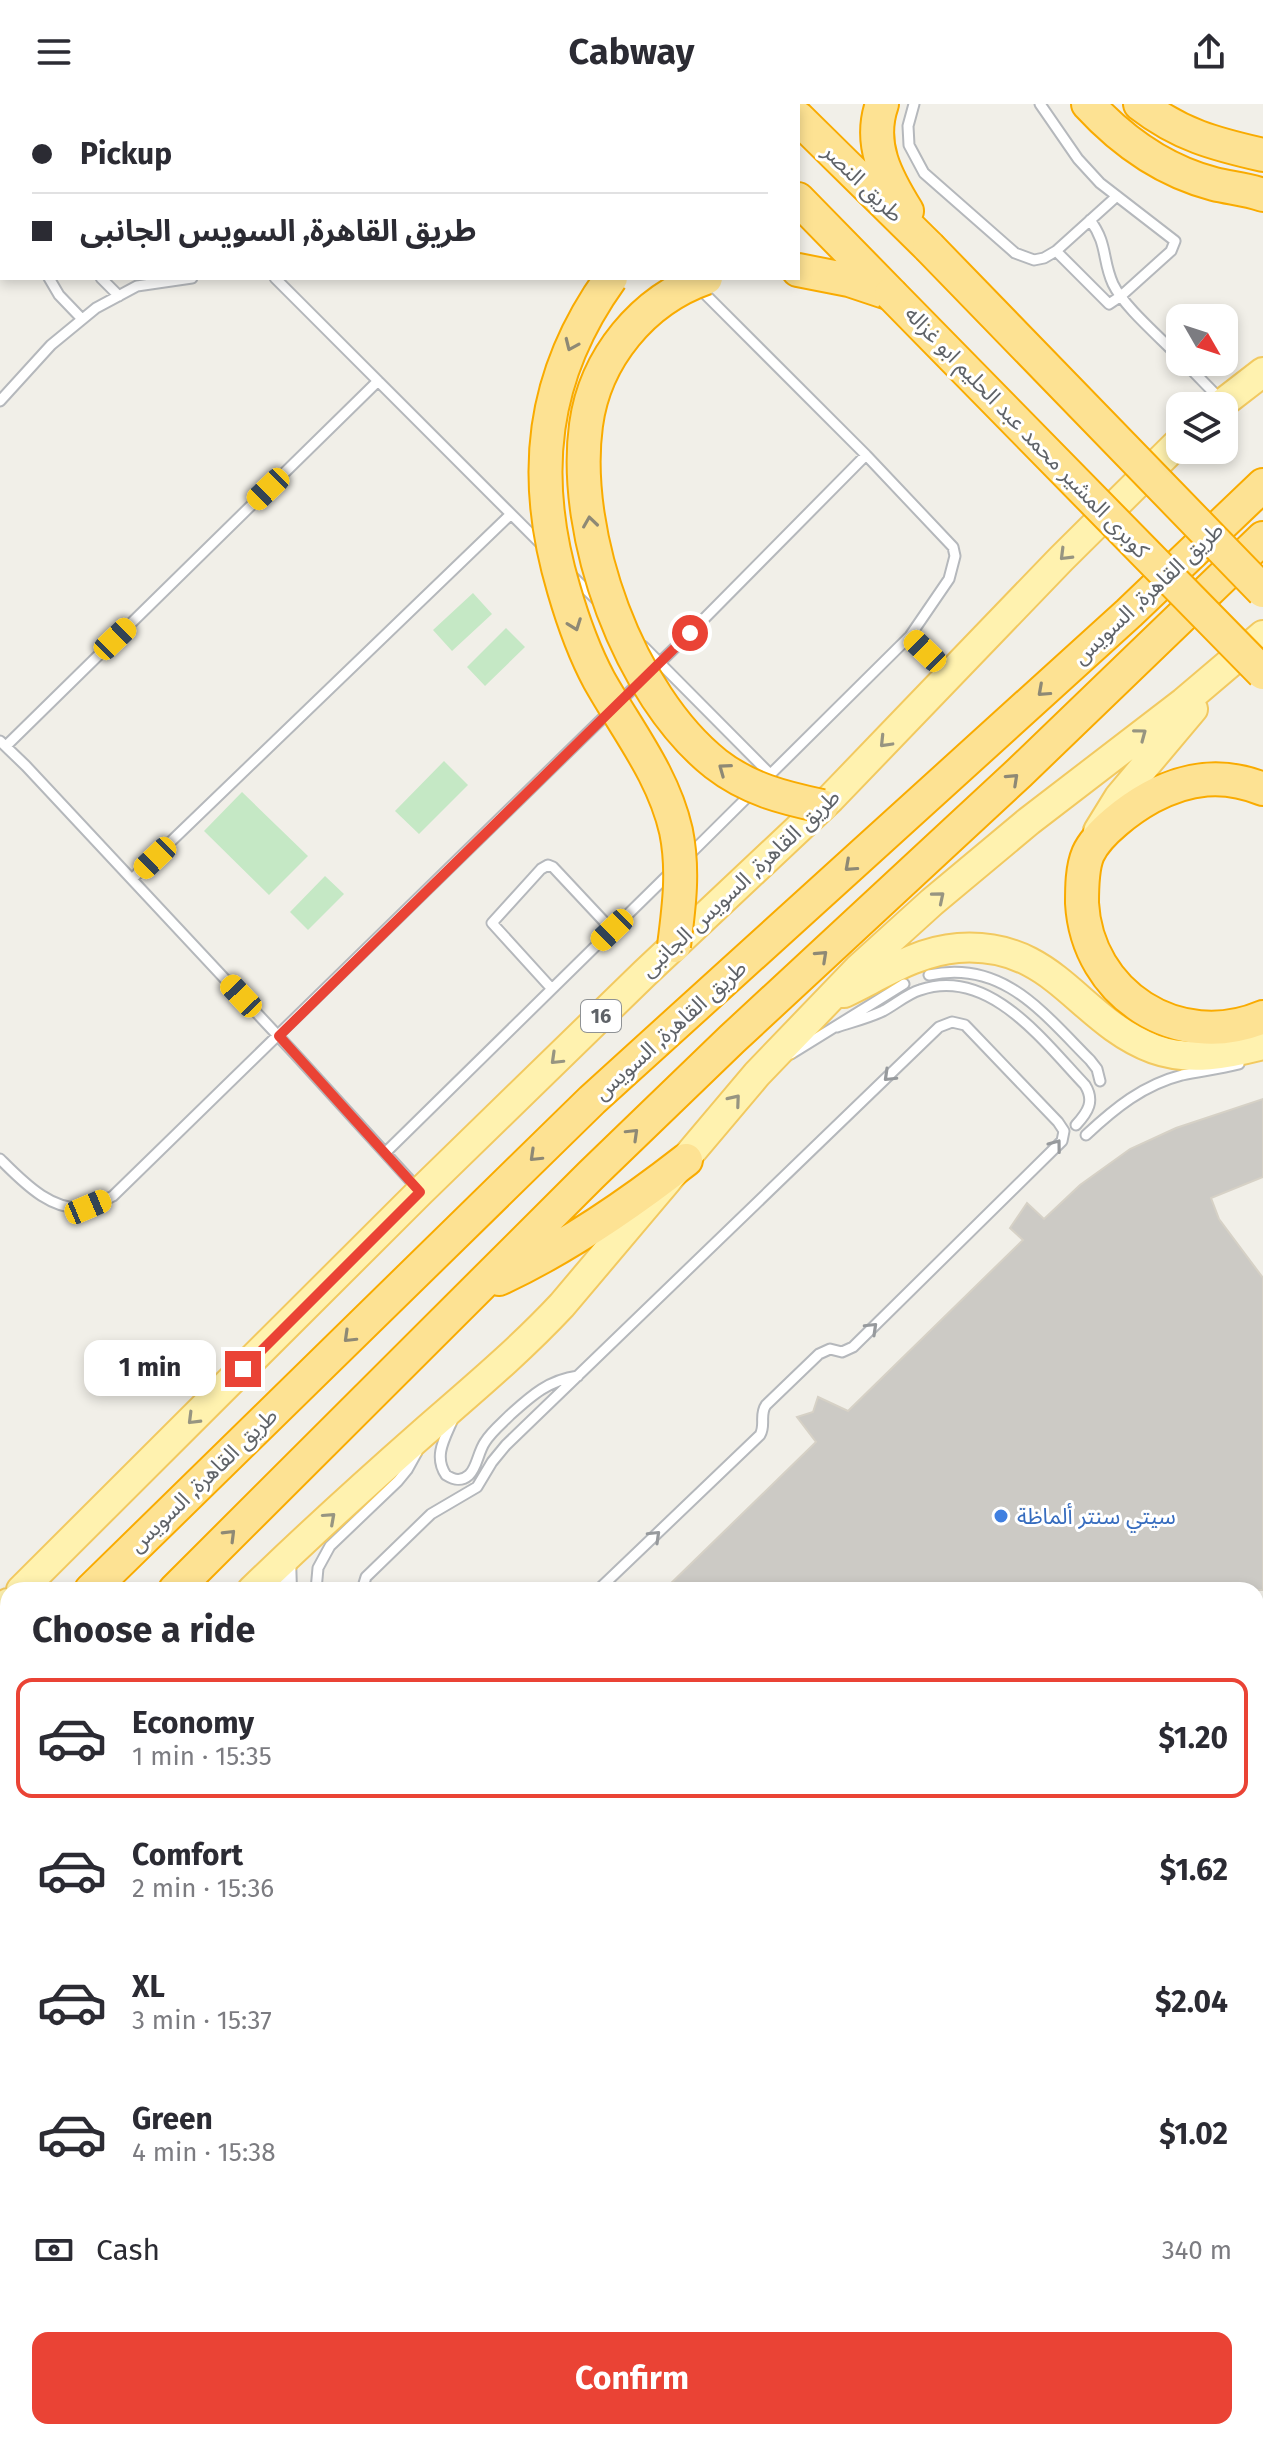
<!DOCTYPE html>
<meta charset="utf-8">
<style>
body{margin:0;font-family:"Fira Sans","Noto Sans Arabic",sans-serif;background:#f2f2f3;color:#2b2b33;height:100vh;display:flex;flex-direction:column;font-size:30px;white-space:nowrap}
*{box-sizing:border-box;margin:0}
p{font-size:26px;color:#7c7c81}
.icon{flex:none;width:44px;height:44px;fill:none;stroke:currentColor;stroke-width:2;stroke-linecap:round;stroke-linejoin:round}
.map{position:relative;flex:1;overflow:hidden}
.side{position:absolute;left:0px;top:1478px;width:1264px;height:858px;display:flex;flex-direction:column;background:#fff;border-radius:24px 24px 0 0;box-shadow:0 4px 12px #0003}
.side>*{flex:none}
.banner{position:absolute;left:0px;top:0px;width:800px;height:176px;box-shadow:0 4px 12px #0003;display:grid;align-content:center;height:176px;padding:0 32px;background:#fff}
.needle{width:52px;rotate:129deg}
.buttons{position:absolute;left:1166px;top:200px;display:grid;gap:16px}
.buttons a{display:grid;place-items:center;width:72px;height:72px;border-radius:16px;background:#fff;box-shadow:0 4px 12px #0003;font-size:40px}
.end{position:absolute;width:36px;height:36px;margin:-18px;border:10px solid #ea4335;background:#fff;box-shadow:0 0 0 4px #fff}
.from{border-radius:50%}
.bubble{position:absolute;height:56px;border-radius:16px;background:#fff;box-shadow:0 4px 12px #0003;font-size:26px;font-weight:700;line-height:56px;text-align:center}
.car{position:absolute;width:24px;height:48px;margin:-24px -12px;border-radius:10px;box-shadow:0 0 6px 2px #0007;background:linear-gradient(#f5c518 24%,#345 0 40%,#f5c518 0 76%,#345 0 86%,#f5c518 0)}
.banner b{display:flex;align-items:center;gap:28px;height:76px;font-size:30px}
.banner b+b{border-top:2px solid #e1e1e2}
.banner i{width:20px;height:20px;background:#2b2b33}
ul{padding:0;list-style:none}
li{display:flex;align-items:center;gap:24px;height:120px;margin:0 16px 12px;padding:0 16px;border:4px solid transparent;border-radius:16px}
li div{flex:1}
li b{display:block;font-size:30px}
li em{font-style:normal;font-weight:700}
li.active{border-color:#ea4335}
li>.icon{width:72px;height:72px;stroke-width:1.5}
h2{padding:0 32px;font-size:36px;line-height:96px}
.pay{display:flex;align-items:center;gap:20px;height:88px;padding:0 32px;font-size:30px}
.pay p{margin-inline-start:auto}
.button{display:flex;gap:16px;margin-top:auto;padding:16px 32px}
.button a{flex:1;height:92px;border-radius:16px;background:#ea4335;color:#fff;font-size:32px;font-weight:700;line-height:92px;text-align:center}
header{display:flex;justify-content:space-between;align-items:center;height:104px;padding:0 32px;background:#fff;font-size:36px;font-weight:700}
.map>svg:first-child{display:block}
</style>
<header><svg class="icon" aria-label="menu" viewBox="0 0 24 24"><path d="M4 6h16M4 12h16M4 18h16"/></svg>Cabway<svg class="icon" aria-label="share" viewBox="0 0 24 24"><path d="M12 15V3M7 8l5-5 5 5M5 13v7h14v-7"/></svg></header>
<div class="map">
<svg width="1263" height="2335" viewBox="0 0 1263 2335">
<rect width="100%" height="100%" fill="#f1efe8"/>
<!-- green -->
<path fill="#c5e8c5" d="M473,489l19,21 -40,37 -19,-21z
M506,524l19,19 -40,39 -18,-19z
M444,657l24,24 -49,49 -24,-23z
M242,688l66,64 -39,39 -65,-64z
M325,772l19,18 -36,36 -18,-18z"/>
<!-- building -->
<path fill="#cccac5" stroke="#d6d1c6" stroke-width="2" d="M1263,995v78l-52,21 8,21 44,59v312h-599l152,-148 -19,-25 16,-5 5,-15 30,14 175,-171 -13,-12 17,-25 17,16 36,-34 50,-36 46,-21z"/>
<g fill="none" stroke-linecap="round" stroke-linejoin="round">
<defs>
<path id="lane" d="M325,0l2,2
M515,0l2,2
M914,0l-6,22 1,19 15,28 91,80 19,7 10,-2 12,-7 61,-55
M1040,0l38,55 22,24 75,58 -4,10 -50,45 -12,8 -53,-53
M394,2l2,-2
M1090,116c18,24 12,40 23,64 11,23 48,54 67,74
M49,174l10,17 23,24
M101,174l18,18
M275,174l270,270
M1184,258l37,38
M0,297l51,-56 45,-37 41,-22 55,-8
M572,472l27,26
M910,532l37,37
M643,542l127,128
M0,637l26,25 269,288 123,135
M6,642l372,-365
M687,753l223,-221 39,-57 6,-23 -2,-9 -87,-92 -166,-166
M132,775l379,-365
M929,871c74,-16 114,38 161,85l7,9 3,12
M552,885l-60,-66 49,-54 7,-4 5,2 59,63
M837,923c15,-5 31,-9 46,-16 13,-7 24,-17 37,-21 69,-24 124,52 165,95 10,16 3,27 -9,40
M791,950l113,-70
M1086,1031c29,-27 57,-50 96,-60 19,-4 38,-6 57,-11
M385,1049l285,-280
M0,1055c23,23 53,55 89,48 8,-2 16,-7 24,-11l577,-563 176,-178
M453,1315c-8,19 -20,37 -7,56 8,5 15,7 23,0 8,-7 9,-23 16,-33 6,-10 16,-18 25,-27 22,-20 39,-35 68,-39
M316,1486l2,-22 12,-22 68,-65 9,-11 10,-18
M362,1486l4,-13 65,-63 46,-27 15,-25 14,-17 433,-418 13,-5 13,3 93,97 6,9 -2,10 -209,206 -11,5 -12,-3 -11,5 -53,51c-7,10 0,20 -6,30l-162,155
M1256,1778l7,-1
M710,2335l1,-7"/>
<path id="street" d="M286,1454l1,32
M1256,1845l7,-7
M1256,1900l7,-6
M1256,2263l7,-7
M657,2328l7,7
M686,2328l8,7
M752,2335l8,-7
M810,2335l7,-7
M1178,2335l8,-7"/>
<path id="primary" d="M1219,302l44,-34
M1098,727l21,-34 74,-88
M844,889c36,-17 73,-42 114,-45 97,-7 119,72 196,101 36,13 74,5 109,-4
M21,1486l399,-398 225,-219 186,-175 230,-239 119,-118
M252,1486c56,-54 113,-106 171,-157 48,-42 95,-81 139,-128l195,-231 101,-105 74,-67 97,-81 155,-119 79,-67
M0,1507l8,-8
M0,1740l8,-8"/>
<path id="highway" d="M643,0l1,2
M704,0l2,2
M882,0c-14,40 4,73 25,107
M1088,0c34,37 76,67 126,80 16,4 33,5 49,11
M1140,0c40,31 75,40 123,51
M798,14l131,129
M798,95l93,95
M798,166l51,10 39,13
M1263,685c-39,-16 -75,-12 -112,8 -20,11 -53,35 -63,57 -6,14 -6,34 -6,49 5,91 96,150 181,114
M499,1175c67,-31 128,-73 187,-119
M91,1486l501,-490 537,-487 134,-128
M175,1486l416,-415 141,-136 287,-266 244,-235
M0,1575l8,-8
M0,1658l8,-7"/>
</defs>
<!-- lane casing -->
<use href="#lane" stroke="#b5b8bc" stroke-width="13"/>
<!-- street casing -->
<use href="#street" stroke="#b5b8bc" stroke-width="22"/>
<!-- primary casing -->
<use href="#primary" stroke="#f2c960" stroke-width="32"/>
<!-- highway casing -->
<use href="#highway" stroke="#f9ab00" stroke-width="36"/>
<!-- lane -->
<use href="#lane" stroke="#fff" stroke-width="9"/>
<!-- street -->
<use href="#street" stroke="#fff" stroke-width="18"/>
<!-- primary -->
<use href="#primary" stroke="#fff2af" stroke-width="28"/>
<!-- highway -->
<use href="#highway" stroke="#fde293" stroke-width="32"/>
<defs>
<path id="highway-bridge" d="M929,143l334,344
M611,174c-70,97 -81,198 -47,312 9,31 20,62 35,90 28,50 64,94 77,151 8,39 3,76 -2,115
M706,174c-63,22 -111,80 -120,147 -15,110 43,270 130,339 32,25 68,34 106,42
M891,190l372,379"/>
</defs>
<!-- highway-bridge casing -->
<use href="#highway-bridge" stroke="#f9ab00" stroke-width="36" stroke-linecap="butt"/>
<!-- highway-bridge -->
<use href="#highway-bridge" stroke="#fde293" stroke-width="32"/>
</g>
<!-- one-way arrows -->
<defs><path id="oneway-chevron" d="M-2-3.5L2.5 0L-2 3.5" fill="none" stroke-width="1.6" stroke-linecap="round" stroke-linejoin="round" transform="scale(2)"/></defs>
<g stroke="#8e8975">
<use href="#oneway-chevron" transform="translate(571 241) rotate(114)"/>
<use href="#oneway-chevron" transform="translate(590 418) rotate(-98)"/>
<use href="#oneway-chevron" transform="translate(575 521) rotate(70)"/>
<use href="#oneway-chevron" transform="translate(1043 587) rotate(138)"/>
<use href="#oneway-chevron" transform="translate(724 665) rotate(-144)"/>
<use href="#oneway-chevron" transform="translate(1013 675) rotate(-43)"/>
<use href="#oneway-chevron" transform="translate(850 762) rotate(138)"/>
<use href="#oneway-chevron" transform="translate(822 852) rotate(-43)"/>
<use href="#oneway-chevron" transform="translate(633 1030) rotate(-44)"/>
<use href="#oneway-chevron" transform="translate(535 1052) rotate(136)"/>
<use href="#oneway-chevron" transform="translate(349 1233) rotate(136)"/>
<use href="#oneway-chevron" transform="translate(230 1431) rotate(-45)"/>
</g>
<g stroke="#979581">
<use href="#oneway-chevron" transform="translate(1065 451) rotate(135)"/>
<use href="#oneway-chevron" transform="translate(1141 630) rotate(-37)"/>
<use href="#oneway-chevron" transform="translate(885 638) rotate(134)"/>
<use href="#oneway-chevron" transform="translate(939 793) rotate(-40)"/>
<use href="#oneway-chevron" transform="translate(556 955) rotate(136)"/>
<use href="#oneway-chevron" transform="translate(735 996) rotate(-50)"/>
<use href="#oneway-chevron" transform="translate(193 1315) rotate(135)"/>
<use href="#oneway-chevron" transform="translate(330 1414) rotate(-42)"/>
</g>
<g stroke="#979a9d">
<use href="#oneway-chevron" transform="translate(889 972) rotate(136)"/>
<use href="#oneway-chevron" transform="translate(1056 1041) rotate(-53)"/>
<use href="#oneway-chevron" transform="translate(872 1224) rotate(-44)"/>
<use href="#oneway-chevron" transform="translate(655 1432) rotate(-44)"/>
</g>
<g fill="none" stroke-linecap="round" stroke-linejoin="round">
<!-- route -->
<path stroke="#ea4335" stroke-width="10" d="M243,1265l177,-177 -141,-156 411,-403"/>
</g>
<!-- markers -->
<circle fill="#3f7fe0" stroke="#fff" stroke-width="3" cx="1001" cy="1412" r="8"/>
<g text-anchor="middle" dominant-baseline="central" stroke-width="6" stroke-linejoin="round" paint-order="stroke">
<!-- shield labels -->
<rect fill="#fff" stroke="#8f9295" stroke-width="2" x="581" y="896" width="40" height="32" rx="6"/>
<g font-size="20" font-weight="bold" fill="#5f6368">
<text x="601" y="912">16</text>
</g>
<!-- street labels -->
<g font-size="22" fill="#5f6368" stroke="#fff">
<text transform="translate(863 79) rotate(44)">طريق النصر</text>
<text transform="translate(1027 328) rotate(46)">كوبرى المشير محمد عبد الحليم ابو غزاله</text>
<text transform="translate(1148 489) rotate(-43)">طريق القاهرة, السويس</text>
<text transform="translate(740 779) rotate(-43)">طريق القاهرة, السويس الجانبى</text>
<text transform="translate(670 926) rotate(-42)">طريق القاهرة, السويس</text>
<text transform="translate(203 1376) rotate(-44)">طريق القاهرة, السويس</text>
</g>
<!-- shop labels -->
<g font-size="22" fill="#366cbe" stroke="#fff" text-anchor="start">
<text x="1017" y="1412">سيتي سنتر ألماظة</text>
</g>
</g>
</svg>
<div class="buttons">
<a><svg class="needle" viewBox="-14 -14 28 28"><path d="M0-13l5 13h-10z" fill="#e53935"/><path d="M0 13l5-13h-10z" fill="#7c7c81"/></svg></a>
<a><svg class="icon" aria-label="layers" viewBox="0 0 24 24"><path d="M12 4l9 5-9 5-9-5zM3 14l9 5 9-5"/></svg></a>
</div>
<i class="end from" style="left:690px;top:529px"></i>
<i class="end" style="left:243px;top:1265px"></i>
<div class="bubble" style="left:84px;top:1236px;width:132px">1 min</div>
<i class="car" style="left:268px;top:385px;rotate:226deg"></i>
<i class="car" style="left:115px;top:535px;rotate:46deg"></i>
<i class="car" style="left:925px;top:547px;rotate:314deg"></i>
<i class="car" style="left:155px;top:754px;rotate:226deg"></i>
<i class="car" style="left:612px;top:826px;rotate:226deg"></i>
<i class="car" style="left:241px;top:892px;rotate:317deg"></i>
<i class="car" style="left:88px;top:1103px;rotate:67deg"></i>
<div class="banner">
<b><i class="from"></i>Pickup</b>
<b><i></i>طريق القاهرة, السويس الجانبى</b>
</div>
<section class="side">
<h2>Choose a ride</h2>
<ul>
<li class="active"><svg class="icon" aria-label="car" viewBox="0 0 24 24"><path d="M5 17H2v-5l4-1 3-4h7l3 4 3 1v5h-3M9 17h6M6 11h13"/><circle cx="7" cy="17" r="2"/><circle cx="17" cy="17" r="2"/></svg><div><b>Economy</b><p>1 min · 15:35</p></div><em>$1.20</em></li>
<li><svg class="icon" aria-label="car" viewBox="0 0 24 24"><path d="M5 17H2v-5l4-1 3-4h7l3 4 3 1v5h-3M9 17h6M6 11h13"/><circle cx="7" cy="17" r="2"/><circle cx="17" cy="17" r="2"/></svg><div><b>Comfort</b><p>2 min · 15:36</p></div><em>$1.62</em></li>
<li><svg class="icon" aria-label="car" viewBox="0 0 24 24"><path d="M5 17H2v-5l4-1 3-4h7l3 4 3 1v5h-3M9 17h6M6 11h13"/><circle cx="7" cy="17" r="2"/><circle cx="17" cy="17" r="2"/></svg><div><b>XL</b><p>3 min · 15:37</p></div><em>$2.04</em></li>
<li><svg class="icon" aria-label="car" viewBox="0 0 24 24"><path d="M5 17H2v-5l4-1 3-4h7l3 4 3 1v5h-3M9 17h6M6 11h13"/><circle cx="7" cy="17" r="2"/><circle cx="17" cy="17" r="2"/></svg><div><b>Green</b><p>4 min · 15:38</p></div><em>$1.02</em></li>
</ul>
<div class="pay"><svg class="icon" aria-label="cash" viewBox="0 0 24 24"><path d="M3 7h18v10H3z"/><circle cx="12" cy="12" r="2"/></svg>Cash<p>340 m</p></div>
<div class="button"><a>Confirm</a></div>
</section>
</div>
